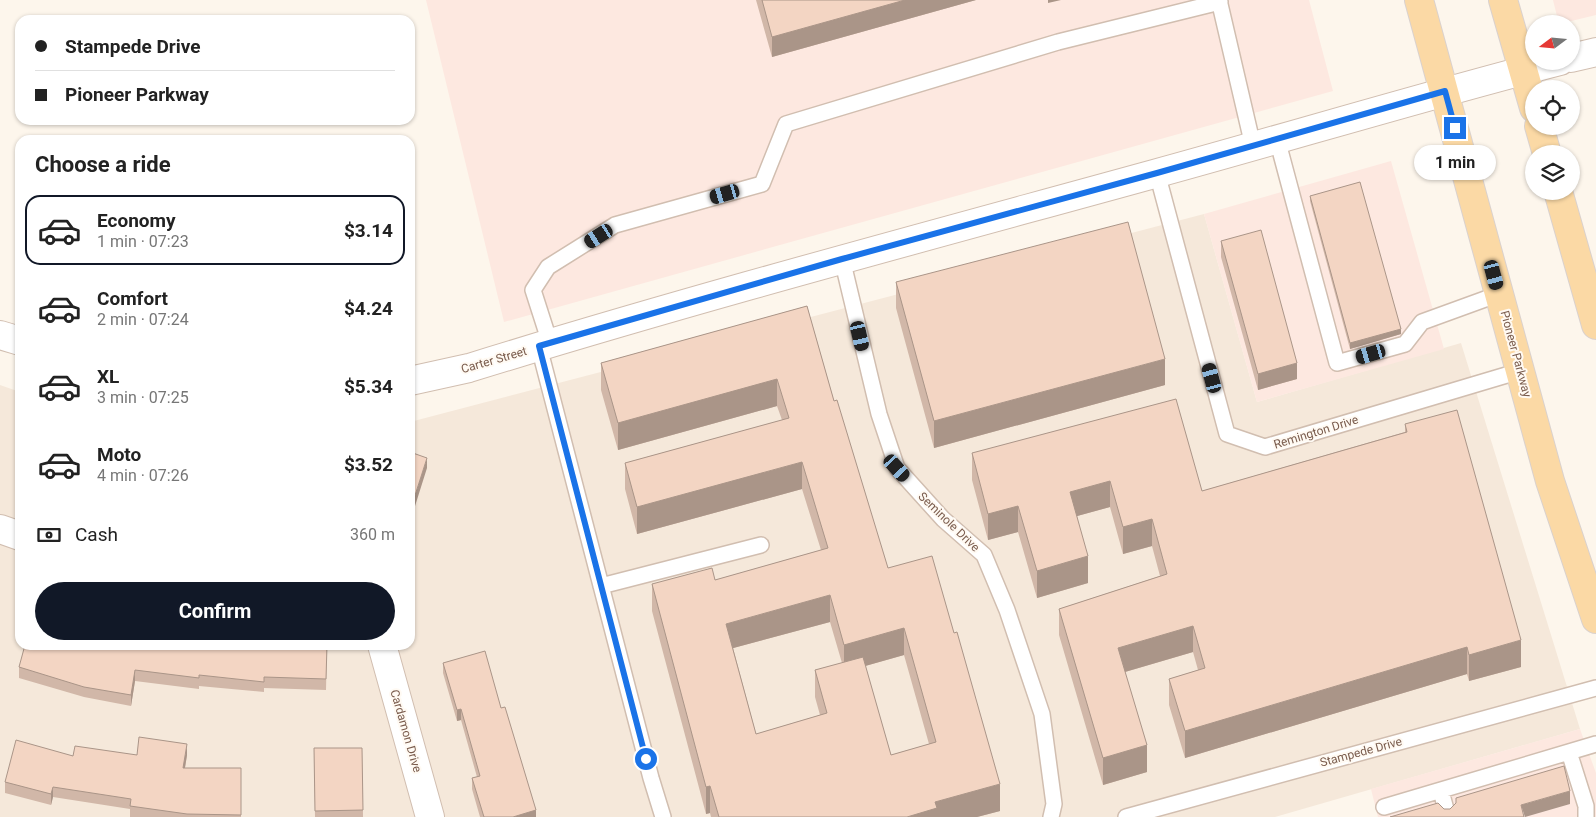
<!DOCTYPE html>
<meta charset="utf-8">
<style>
body{margin:0;font-family:Roboto,sans-serif;background:#f2f2f2;color:#222;height:100vh;display:flex;flex-direction:column;font-size:19px;white-space:nowrap}
*{box-sizing:border-box;margin:0}
p{font-size:16px;color:#767676}
.icon{flex:none;width:28px;height:28px;fill:none;stroke:currentColor;stroke-width:2;stroke-linecap:round;stroke-linejoin:round}
.map{position:relative;flex:1;overflow:hidden}
.side{position:absolute;left:15px;top:135px;width:400px;height:515px;display:flex;flex-direction:column;background:#fff;border-radius:15px;box-shadow:0 1px 4px #0004}
.side>*{flex:none}
.guide{position:absolute;left:15px;top:15px;width:400px;height:110px;border-radius:15px;box-shadow:0 1px 4px #0004;display:grid;align-content:center;height:110px;padding:0 20px;background:#fff}
.needle{width:32px;rotate:254deg}
.fabs{position:absolute;left:1525px;top:15px;display:grid;gap:10px}
.fabs a{display:grid;place-items:center;width:55px;height:55px;border-radius:50%;background:#fff;box-shadow:0 1px 4px #0004;font-size:25px}
.end{position:absolute;width:22px;height:22px;margin:-11px;border:6px solid #1a73e8;background:#fff;box-shadow:0 0 0 2px #fff}
.from{border-radius:50%}
.bubble{position:absolute;height:35px;border-radius:18px;background:#fff;box-shadow:0 1px 4px #0004;font-size:16px;font-weight:700;line-height:35px;text-align:center}
.car{position:absolute;width:15px;height:30px;margin:-15px -8px;border-radius:6px;box-shadow:0 0 4px 1px #0007;background:linear-gradient(#222 24%,#8ab4d8 0 40%,#222 0 76%,#8ab4d8 0 86%,#222 0)}
.guide b{display:flex;align-items:center;gap:18px;height:48px;font-size:19px}
.guide b+b{border-top:1px solid #e0e0e0}
.guide i{width:12px;height:12px;background:#222}
ul{padding:0;list-style:none}
li{display:flex;align-items:center;gap:15px;height:70px;margin:0 10px 8px;padding:0 10px;border:2px solid transparent;border-radius:15px}
li div{flex:1}
li b{display:block;font-size:19px}
li em{font-style:normal;font-weight:700}
li.active{border-color:#111827}
li>.icon{width:45px;height:45px;stroke-width:1.5}
h2{padding:0 20px;font-size:22px;line-height:60px}
.pay{display:flex;align-items:center;gap:12px;height:55px;padding:0 20px;font-size:19px}
.pay p{margin-inline-start:auto}
.action{display:flex;gap:10px;margin-top:auto;padding:10px 20px}
.action a{flex:1;height:58px;border-radius:30px;background:#111827;color:#fff;font-size:20px;font-weight:700;line-height:58px;text-align:center}
.map>svg:first-child{display:block}
</style>
<div class="map">
<svg width="1596" height="817" viewBox="0 0 1596 817">
<rect width="100%" height="100%" fill="#fdf6ec"/>
<!-- residential -->
<path fill="#f5e8da" d="M1204,214l53,188 204,-59 119,386 -305,88h-1275v-432l20,7v253h390v-223z"/>
<!-- commercial -->
<path fill="#fde8e0" d="M426,0h883l24,91 -829,231z
M1553,0h43v15l-37,9z
M1391,161l53,188 -187,53 -53,-188z
M1580,729l16,44v44h-218l-7,-28z"/>
<g fill="none" stroke-linecap="round" stroke-linejoin="round">
<defs>
<path id="service" d="M1219,0l34,146
M1277,139l60,224 68,-19 17,-22 77,-28
M1157,173l70,261 38,13 255,-76
M842,259l37,155 18,54 46,51 41,36 23,55 35,104 12,90 -3,13
M550,343l-17,-53 15,-23 67,-42 147,-41 24,-60 272,-82 162,-40
M539,347l112,431 12,39
M601,586l160,-41
M1569,752l17,54v11
M1441,791l6,22
M1384,807l212,-63
M1126,817l470,-129"/>
<path id="minor" d="M0,529l20,7
M382,645l48,172"/>
<path id="tertiary" d="M1571,58l25,-6
M0,335l20,6
M410,381l59,-13c226,-70 456,-131 685,-194 135,-37 270,-78 406,-113"/>
<path id="primary" d="M1419,0l131,481 46,138
M1503,0l31,108
M1539,126l8,28
M1558,191l38,134"/>
</defs>
<!-- service casing -->
<use href="#service" stroke="#d1beb0" stroke-width="18"/>
<!-- minor casing -->
<use href="#minor" stroke="#d1beb0" stroke-width="30"/>
<!-- tertiary casing -->
<use href="#tertiary" stroke="#d1beb0" stroke-width="30"/>
<!-- primary casing -->
<use href="#primary" stroke="#dad1cd" stroke-width="30"/>
<!-- service -->
<use href="#service" stroke="#fff" stroke-width="15"/>
<!-- minor -->
<use href="#minor" stroke="#fff" stroke-width="28"/>
<!-- tertiary -->
<use href="#tertiary" stroke="#fff" stroke-width="28"/>
<!-- primary -->
<use href="#primary" stroke="#fbd9a5" stroke-width="28"/>
</g>
<!-- wall -->
<path fill="#d1b7a8" fill-rule="evenodd" d="M756,0h220l-204,57z
M1310,196l91,138 -51,15 -40,-148z
M1221,241l76,138 -39,11 -37,-133z
M896,282l269,103 -231,63 -38,-140z
M807,306l27,95 54,167 112,243 -23,6h-266l-1,-4 -4,1 -54,-203v-27l63,-4 106,-30 -19,-61 -165,45 -12,-45v-26l157,-43 -5,-14 -159,44 -17,-60v-27zM830,622l12,41 -27,7v27l5,18 -64,19 -23,-86zM904,655l25,89 -38,11 -26,-89z
M1405,424l116,243 -52,14 -2,-7 -282,84 -16,-53v-26l29,-9 -5,-18 -68,20 22,100 -44,13 -44,-150v-26l101,-33 -8,-30 -29,8 -13,-47 -33,9 11,67 -51,15 -19,-66 -30,8 -16,-60v-27l230,38 203,-59z
M327,645l-1,45 -62,-2v4l-65,-6v3l-64,-8 -4,25 -47,-9 -65,-19v-11z
M443,663l58,45 35,109h-56l-8,-28v-11l5,-1 -16,-57 -4,1 -14,-48z
M314,748h48l1,69h-48z
M187,755l-2,13h56v49h-111v-8l-77,-12 -2,8 -46,-12v-11l68,-26z"/>
<!-- shaded-wall -->
<path fill="#aa9588" d="M905,0h71l-204,57v-20z
M1048,0h13l-13,3z
M1401,329v5l-51,15v-6z
M1165,359v26l-231,63v-27z
M1297,363v16l-39,11v-16z
M777,379v27l-159,44v-27z
M427,458v10l-17,54v-11z
M802,462v27l-165,45v-27z
M1110,481v26l-40,11v-26z
M1018,506v26l-30,8v-26z
M1152,519v27l-29,8v-27z
M1088,556v27l-51,15v-27z
M830,595v27l-104,28v-26z
M1193,626v26l-75,22v-26z
M904,628v27l-60,17v-27z
M1521,640v27l-52,14v-26z
M1467,647v27l-282,84v-27z
M135,670v11l-4,25v-11z
M461,709v11l-4,1v-11z
M187,744v11l-4,24v-11z
M1147,745v27l-44,13v-27z
M1000,784v27l-23,6h-70l28,-15z
M710,786v27l-4,1v-27z
M53,787v10l-2,8v-11z
M1570,791v13l-45,13 -4,-12z
M536,810v7h-23z"/>
<!-- building -->
<path fill="#f3d5c3" stroke="#aa9588" fill-rule="evenodd" d="M762,0h143l-133,37z
M1360,182l41,147 -51,14 -40,-147z
M1128,222l37,137 -231,62 -38,-139z
M1261,230l36,133 -39,11 -37,-133z
M807,306l27,95 3,-1 51,168 44,-12 22,77 3,-1 43,152 -65,18 2,6 -30,9h-188l-9,-31 -4,1 -54,-203 60,-16 3,12 113,-32 -26,-86 -165,45 -12,-44 164,-45 -12,-39 -159,44 -17,-60zM830,595l14,50 60,-17 32,114 -45,13 -28,-98 -48,13 12,43 -71,21 -30,-110z
M1176,399l26,92 205,-59 -2,-8 52,-14 64,230 -52,15 -2,-8 -282,84 -16,-52 36,-11 -12,-42 -75,22 29,97 -44,13 -44,-149 108,-35 -15,-55 -29,8 -13,-46 -40,11 18,64 -51,15 -19,-65 -30,8 -16,-61z
M410,452l17,6 -17,53z
M25,645h302l-1,34 -62,-2v5l-65,-7v3l-64,-8 -4,25 -47,-8 -65,-20z
M485,651l16,57 4,-1 31,103 -23,7h-29l-12,-39 8,-2 -19,-67 -4,1 -14,-47z
M139,737l48,7 -4,24h58v47l-54,-1 -57,-8 1,-7 -78,-12 -2,7 -46,-12 11,-42 57,16 2,-10 62,9z
M314,748h48l1,62 -48,1z
M1564,766l6,25 -49,14 3,12h-134l48,-14 6,6h6l6,-6v-5z"/>
<g fill="none" stroke-linecap="round" stroke-linejoin="round">
<!-- route -->
<path stroke="#1a73e8" stroke-width="6" d="M646,759l-107,-413 303,-87 315,-86 288,-82 10,37"/>
</g>
<g text-anchor="middle" dominant-baseline="central" stroke-width="4" stroke-linejoin="round" paint-order="stroke">
<!-- street labels -->
<g font-size="12" fill="#7a5c4d" stroke="#fffaf3">
<text transform="translate(1516 354) rotate(75)">Pioneer Parkway</text>
<text transform="translate(494 360) rotate(-16)">Carter Street</text>
<text transform="translate(1316 432) rotate(-17)">Remington Drive</text>
<text transform="translate(949 522) rotate(44)">Seminole Drive</text>
<text transform="translate(406 731) rotate(74)">Cardamon Drive</text>
<text transform="translate(1361 752) rotate(-15)">Stampede Drive</text>
</g>
</g>
</svg>
<div class="fabs">
<a><svg class="needle" viewBox="-14 -14 28 28"><path d="M0-13l5 13h-10z" fill="#e53935"/><path d="M0 13l5-13h-10z" fill="#767676"/></svg></a>
<a><svg class="icon" aria-label="locate" viewBox="0 0 24 24"><circle cx="12" cy="12" r="6"/><path d="M12 2v4M12 18v4M2 12h4M18 12h4"/></svg></a>
<a><svg class="icon" aria-label="layers" viewBox="0 0 24 24"><path d="M12 4l9 5-9 5-9-5zM3 14l9 5 9-5"/></svg></a>
</div>
<i class="end from" style="left:646px;top:759px"></i>
<i class="end" style="left:1455px;top:128px"></i>
<div class="bubble" style="left:1414px;top:145px;width:82px">1 min</div>
<i class="car" style="left:725px;top:194px;rotate:254deg"></i>
<i class="car" style="left:599px;top:236px;rotate:238deg"></i>
<i class="car" style="left:1494px;top:275px;rotate:165deg"></i>
<i class="car" style="left:860px;top:336px;rotate:167deg"></i>
<i class="car" style="left:1371px;top:354px;rotate:254deg"></i>
<i class="car" style="left:1212px;top:378px;rotate:345deg"></i>
<i class="car" style="left:897px;top:468px;rotate:138deg"></i>
<div class="guide">
<b><i class="from"></i>Stampede Drive</b>
<b><i></i>Pioneer Parkway</b>
</div>
<section class="side">
<h2>Choose a ride</h2>
<ul>
<li class="active"><svg class="icon" aria-label="car" viewBox="0 0 24 24"><path d="M5 17H2v-5l4-1 3-4h7l3 4 3 1v5h-3M9 17h6M6 11h13"/><circle cx="7" cy="17" r="2"/><circle cx="17" cy="17" r="2"/></svg><div><b>Economy</b><p>1 min · 07:23</p></div><em>$3.14</em></li>
<li><svg class="icon" aria-label="car" viewBox="0 0 24 24"><path d="M5 17H2v-5l4-1 3-4h7l3 4 3 1v5h-3M9 17h6M6 11h13"/><circle cx="7" cy="17" r="2"/><circle cx="17" cy="17" r="2"/></svg><div><b>Comfort</b><p>2 min · 07:24</p></div><em>$4.24</em></li>
<li><svg class="icon" aria-label="car" viewBox="0 0 24 24"><path d="M5 17H2v-5l4-1 3-4h7l3 4 3 1v5h-3M9 17h6M6 11h13"/><circle cx="7" cy="17" r="2"/><circle cx="17" cy="17" r="2"/></svg><div><b>XL</b><p>3 min · 07:25</p></div><em>$5.34</em></li>
<li><svg class="icon" aria-label="car" viewBox="0 0 24 24"><path d="M5 17H2v-5l4-1 3-4h7l3 4 3 1v5h-3M9 17h6M6 11h13"/><circle cx="7" cy="17" r="2"/><circle cx="17" cy="17" r="2"/></svg><div><b>Moto</b><p>4 min · 07:26</p></div><em>$3.52</em></li>
</ul>
<div class="pay"><svg class="icon" aria-label="cash" viewBox="0 0 24 24"><path d="M3 7h18v10H3z"/><circle cx="12" cy="12" r="2"/></svg>Cash<p>360 m</p></div>
<div class="action"><a>Confirm</a></div>
</section>
</div>
